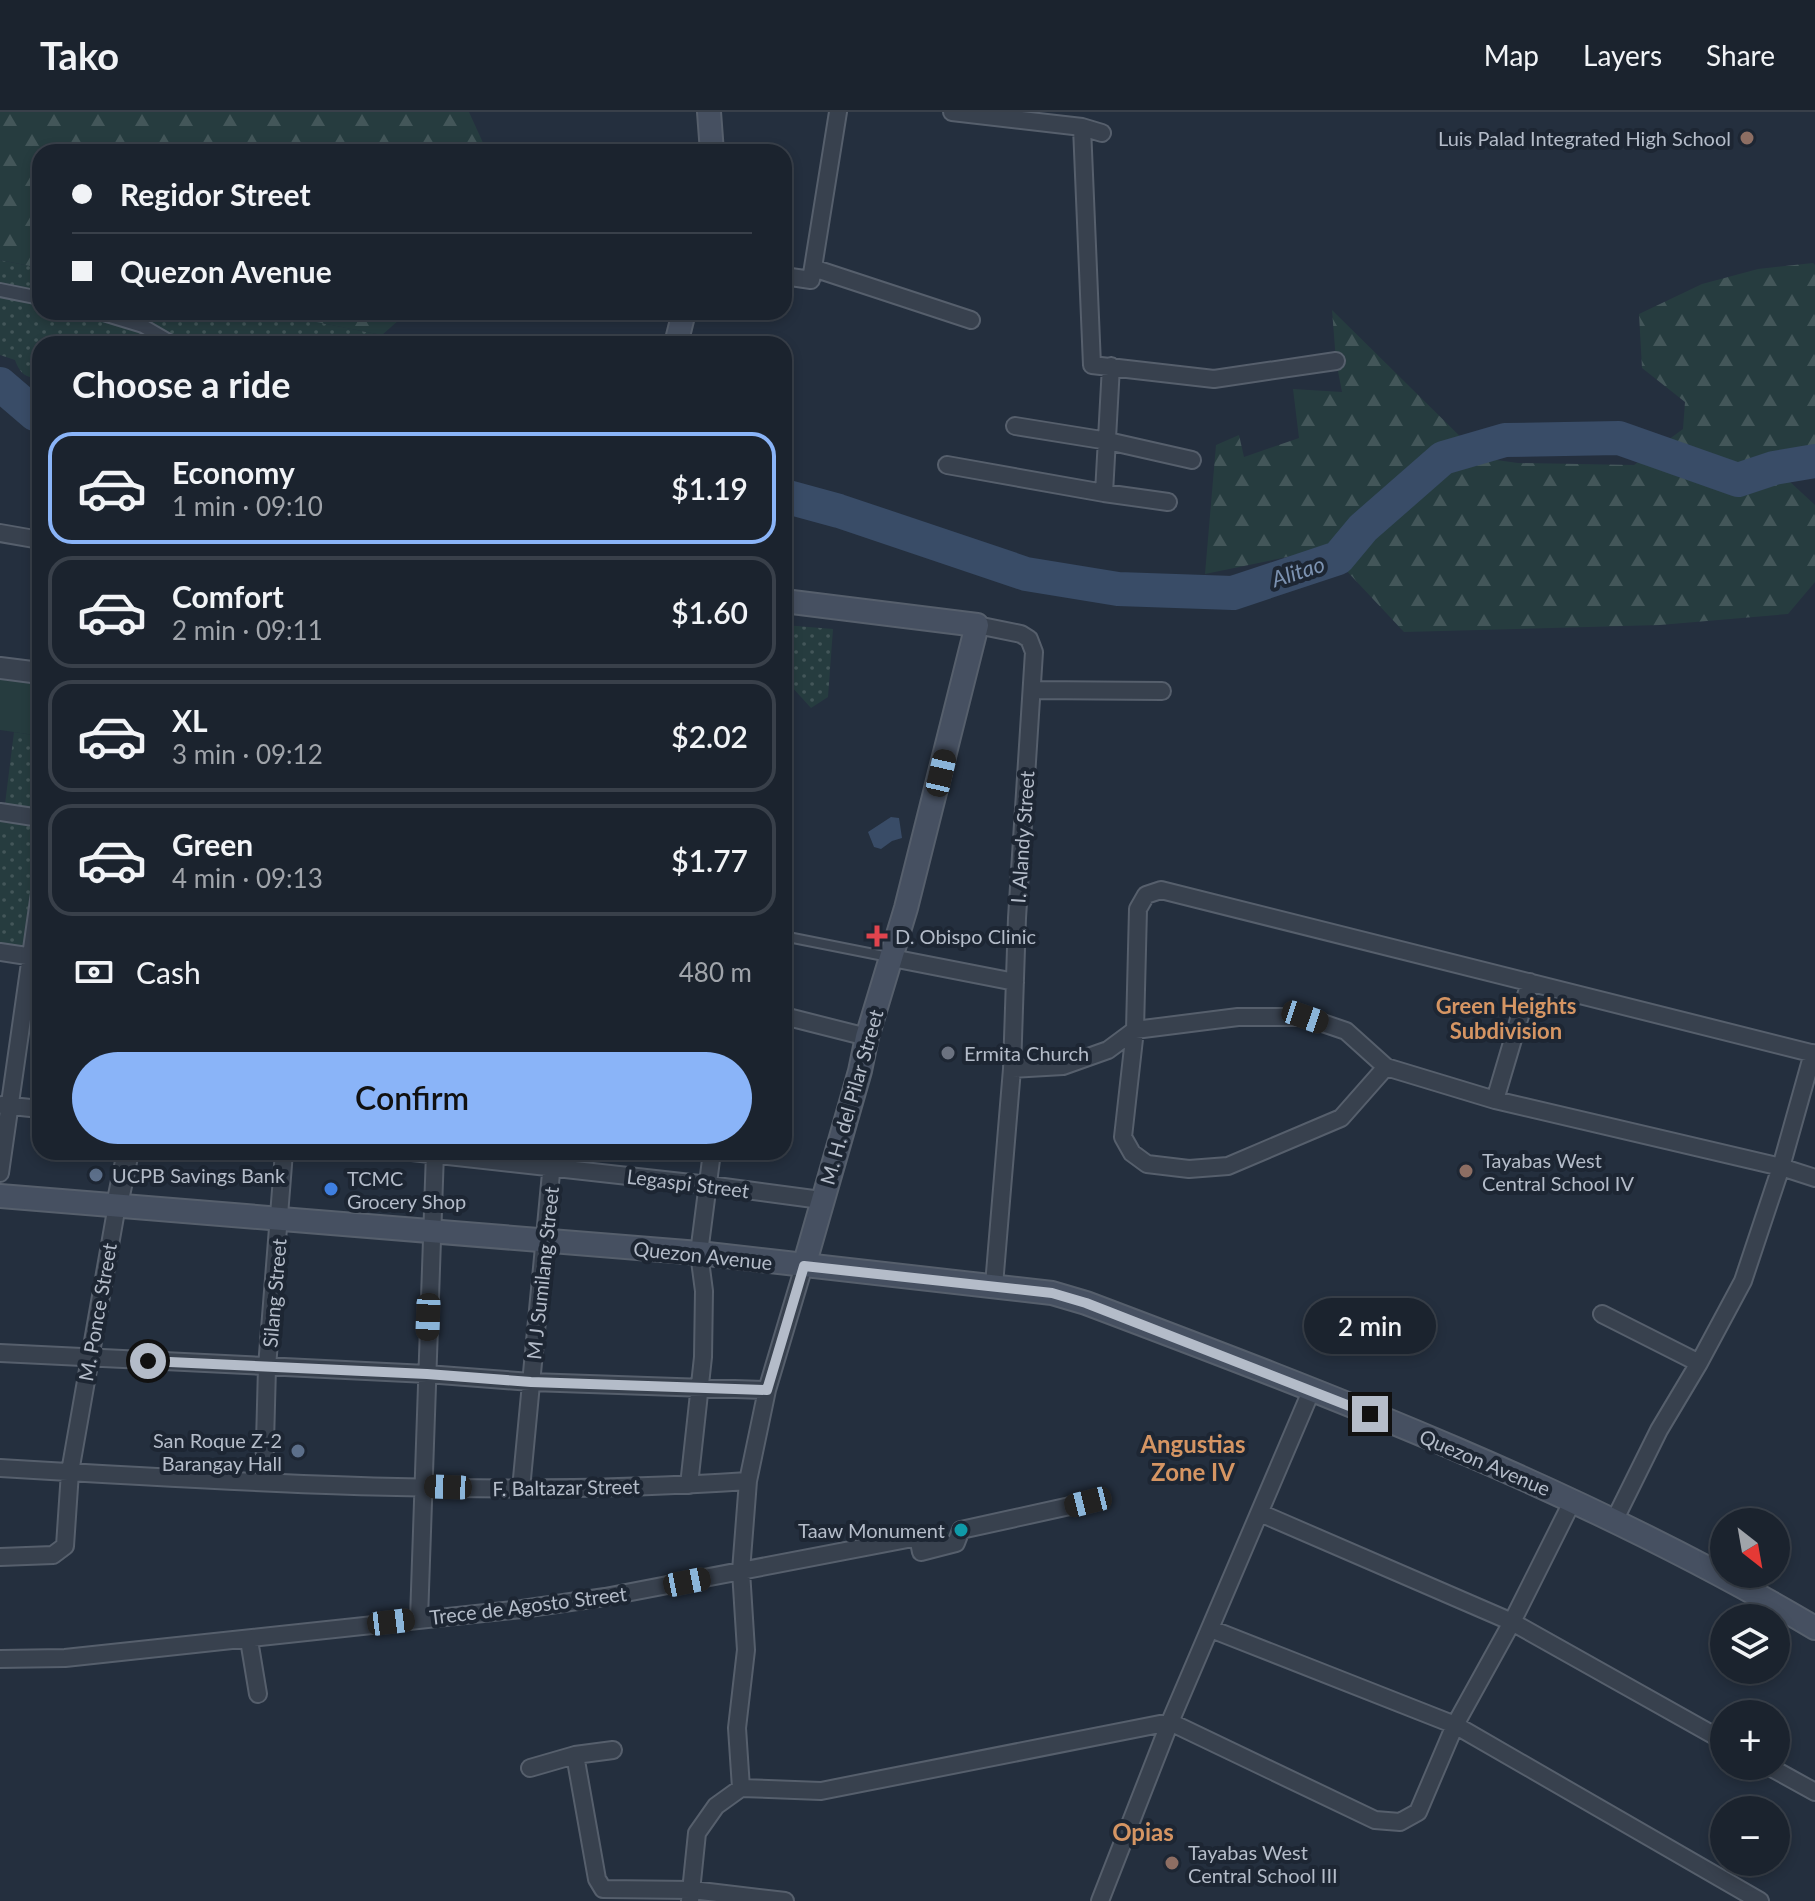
<!DOCTYPE html>
<meta charset="utf-8">
<style>
body{margin:0;font-family:Lato,sans-serif;background:#282f3a;color:#f1f3f6;height:100vh;display:flex;flex-direction:column;font-size:30px;white-space:nowrap}
*{box-sizing:border-box;margin:0}
p{font-size:26px;color:#a0a4aa}
.icon{flex:none;width:44px;height:44px;fill:none;stroke:currentColor;stroke-width:2;stroke-linecap:round;stroke-linejoin:round}
.map{position:relative;flex:1;overflow:hidden}
.details{position:absolute;left:32px;top:224px;width:760px;height:824px;display:flex;flex-direction:column;background:#1b232e;border-radius:24px;box-shadow:0 4px 12px #0003,0 0 0 2px #39404a}
.details>*{flex:none}
.hud{position:absolute;left:32px;top:32px;width:760px;height:176px;border-radius:24px;box-shadow:0 4px 12px #0003,0 0 0 2px #39404a;display:grid;align-content:center;height:176px;padding:0 40px;background:#1b232e}
.needle{width:52px;rotate:149deg}
.controls{position:absolute;left:1710px;top:1396px;display:grid;gap:16px}
.controls a{display:grid;place-items:center;width:80px;height:80px;border-radius:50%;background:#1b232e;box-shadow:0 4px 12px #0003,0 0 0 2px #39404a;font-size:40px}
.end{position:absolute;width:36px;height:36px;margin:-18px;border:10px solid #b4bcc9;background:#111;box-shadow:0 0 0 4px #111}
.from{border-radius:50%}
.bubble{position:absolute;height:56px;border-radius:28px;background:#1b232e;box-shadow:0 4px 12px #0003,0 0 0 2px #39404a;font-size:26px;font-weight:600;line-height:56px;text-align:center}
.car{position:absolute;width:24px;height:48px;margin:-24px -12px;border-radius:10px;box-shadow:0 0 6px 2px #0007;background:linear-gradient(#222 24%,#8ab4d8 0 40%,#222 0 76%,#8ab4d8 0 86%,#222 0)}
.hud b{display:flex;align-items:center;gap:28px;height:76px;font-size:30px}
.hud b+b{border-top:2px solid #39404a}
.hud i{width:20px;height:20px;background:#f1f3f6}
ul{padding:0;list-style:none}
li{display:flex;align-items:center;gap:24px;height:112px;margin:0 16px 12px;padding:0 24px;border:4px solid #39404a;border-radius:24px}
li div{flex:1}
li b{display:block;font-size:30px}
li em{font-style:normal;font-weight:600}
li.selected{border-color:#8ab4f8}
li>.icon{width:72px;height:72px;stroke-width:1.5}
h2{padding:0 40px;font-size:36px;line-height:96px}
.pay{display:flex;align-items:center;gap:20px;height:88px;padding:0 40px;font-size:30px}
.pay p{margin-inline-start:auto}
.cta{display:flex;gap:16px;margin-top:auto;padding:16px 40px}
.cta a{flex:1;height:92px;border-radius:48px;background:#8ab4f8;color:#111;font-size:32px;font-weight:600;line-height:92px;text-align:center}
header{display:flex;align-items:center;gap:48px;box-sizing:border-box;height:112px;padding:0 40px;background:#1b232e;border-bottom:2px solid #39404a}
header strong{font-size:38px}
nav{display:flex;gap:44px;margin-inline-start:auto;font-size:28px}
.map>svg:first-child{display:block}
</style>
<header>
<strong>Tako</strong>
<nav><a>Map</a><a>Layers</a><a>Share</a></nav>
</header>
<div class="map">
<svg width="1815" height="1789" viewBox="0 0 1815 1789">
<defs>
<pattern id="green-dots" width="8" height="8" patternUnits="userSpaceOnUse" patternTransform="scale(2)"><rect width="8" height="8" fill="#263c3f"/><path d="M2 2h.1M6 6h.1" fill="none" stroke="#435659" stroke-width="1.8" stroke-linecap="round"/></pattern>
<pattern id="forest-firs" width="22" height="20" patternUnits="userSpaceOnUse" patternTransform="scale(2)"><rect width="22" height="20" fill="#263c3f"/><path d="M5 1l3.5 6h-7zM16 11l3.5 6h-7z" fill="#435659"/></pattern>
</defs>
<rect width="100%" height="100%" fill="#242f3e"/>
<!-- green -->
<path fill="url(#green-dots)" d="M0,148l40,8v44h226l116,23 -1,9h-341v33c-14,3 -21,-5 -25,-17l-15,-5z
M784,513l49,4 -5,68 -17,11 -20,-22 -7,7z
M14,620l26,4v157l-9,64 -31,-5v-140h4z
M946,1412l4,16 -23,7 -4,-16z"/>
<!-- forest -->
<path fill="url(#forest-firs)" d="M0,0h469l15,33 81,7h-525v116l-40,-8z
M1813,151l2,2v186l-40,17 40,37v77l-27,32 -128,11 -256,7 -78,-83 -121,25 11,-129 23,-10 5,22 55,-19 -6,-49 49,3 -6,-31 -4,-51 150,148 36,5 116,2 49,-36 2,-27 -43,-34 -3,-54 63,-30 56,-15z
M266,200h142l-26,23z"/>
<!-- pitch -->
<path fill="#263c3f" d="M0,567l40,6v51l-40,-6z"/>
<!-- water -->
<path fill="#394c67" d="M891,705l8,1 3,20 -10,3 -11,8 -7,-2 -6,-15z"/>
<g fill="none" stroke-linecap="round" stroke-linejoin="round">
<!-- river -->
<path stroke="#394c67" stroke-width="34" d="M0,272l35,30h5
M784,384l55,15 187,63 92,15 115,4 105,-35 25,-30 80,-70 62,-18 114,-2 119,42 36,-12 41,-7"/>
<defs>
<path id="service" d="M788,825l101,20"/>
<path id="pedestrian" d="M0,178l40,8
M97,200l46,14 31,18"/>
<path id="minor" d="M952,0l130,15 20,6
M1082,15l10,238 122,14 122,-18
M813,156l158,52
M784,164l27,4 27,-168
M1015,314l93,15 84,19
M947,353l157,28 64,9
M1104,381l7,-127
M0,421l40,7
M977,513l44,9 8,5 5,13 -17,266 -5,151 -18,216
M1033,578l129,1
M0,700l40,6
M0,840l40,6
M892,846l123,24
M784,904l83,21
M1386,955l-45,51 -113,48 -39,3 -42,-5 -15,-11 -9,-16 12,-107 3,-121 8,-14 15,-5 654,164
M1012,957l51,-3 45,-16 27,-20 103,-13h67l41,14 40,36 109,33 286,67 34,11
M1495,988l35,-118
M2,993l38,4
M412,1040l297,33 112,15
M0,1061l40,-280
M1602,1202l97,49
M0,1241l427,21 104,8 236,8
M0,1356c248,15 499,30 748,13
M264,1369l3,-114 17,-215
M689,1373l14,-128 1,-66 -5,-38 13,-101
M521,1377l32,-337
M1260,1401l252,109 212,119
M1614,1409l45,-91 40,-67 44,-82 38,-114 32,-114
M0,1445l53,-2 12,-9 5,-74 47,-267
M419,1507l16,-467
M1211,1517l244,96 305,176
M249,1528l9,54
M0,1547l65,-1 457,-49 83,-12 313,-60 3,15 35,-9 5,-13 127,-28
M575,1643l22,124 6,10 89,1 93,11
M1768,1654l47,26
M530,1656l45,-13 38,-5
M741,1676l-4,-60 9,-78 -5,-79 7,-90 19,-91 37,-124
M690,1789l7,-68 19,-27 25,-18 80,3 349,-69 205,98 25,2 18,-10 37,-87 57,-103 61,-122
M1100,1789l70,-179 142,-333"/>
<path id="tertiary" d="M0,556l40,5
M117,1093l11,-53"/>
<path id="secondary" d="M709,0l3,40
M676,232l8,-32
M784,489l193,24 -71,283 -39,129 -7,34 -56,195
M0,1084l699,57 353,40 34,10c249,94 499,189 729,325"/>
</defs>
<!-- service casing -->
<use href="#service" stroke="#565f6c" stroke-width="12"/>
<!-- pedestrian casing -->
<use href="#pedestrian" stroke="#565f6c" stroke-width="16"/>
<!-- minor casing -->
<use href="#minor" stroke="#565f6c" stroke-width="20"/>
<!-- tertiary casing -->
<use href="#tertiary" stroke="#565f6c" stroke-width="24"/>
<!-- secondary casing -->
<use href="#secondary" stroke="#565f6c" stroke-width="26"/>
<!-- service -->
<use href="#service" stroke="#38414e" stroke-width="8"/>
<!-- pedestrian -->
<use href="#pedestrian" stroke="#38414e" stroke-width="12"/>
<!-- minor -->
<use href="#minor" stroke="#38414e" stroke-width="16"/>
<!-- tertiary -->
<use href="#tertiary" stroke="#38414e" stroke-width="20"/>
<!-- secondary -->
<use href="#secondary" stroke="#465061" stroke-width="22"/>
</g>
<g fill="none" stroke-linecap="round" stroke-linejoin="round">
<!-- route -->
<path stroke="#b4bcc9" stroke-width="10" d="M148,1249l279,13 104,8 236,8 37,-124 248,27 34,10 284,111"/>
</g>
<!-- markers -->
<g fill="#8d6e63" stroke="#1d2633" stroke-width="3">
<circle cx="1747" cy="26" r="8"/>
<circle cx="1466" cy="1059" r="8"/>
<circle cx="1172" cy="1751" r="8"/>
</g>
<path fill="#e0444e" stroke="#1d2633" stroke-width="3" d="M873 812h8v8h8v8h-8v8h-8v-8h-8v-8h8z"/>
<circle fill="#6b7280" stroke="#1d2633" stroke-width="3" cx="948" cy="941" r="8"/>
<g fill="#5c6f8a" stroke="#1d2633" stroke-width="3">
<circle cx="96" cy="1063" r="8"/>
<circle cx="298" cy="1339" r="8"/>
</g>
<circle fill="#3f7fe0" stroke="#1d2633" stroke-width="3" cx="331" cy="1077" r="8"/>
<circle fill="#0f9aa8" stroke="#1d2633" stroke-width="3" cx="961" cy="1418" r="8"/>
<g text-anchor="middle" dominant-baseline="central" stroke-width="8" stroke-linejoin="round" paint-order="stroke">
<!-- poi labels -->
<g font-size="20" fill="#b4bcc9" stroke="#1d2633" text-anchor="start">
<text x="1731" y="26" text-anchor="end">Luis Palad Integrated High School</text>
<text x="895" y="824">D. Obispo Clinic</text>
<text x="964" y="941">Ermita Church</text>
<text x="1482" y="1048">Tayabas West<tspan x="1482" dy="23">Central School IV</tspan></text>
<text x="112" y="1063">UCPB Savings Bank</text>
<text x="347" y="1066">TCMC<tspan x="347" dy="23">Grocery Shop</tspan></text>
<text x="282" y="1328" text-anchor="end">San Roque Z-2<tspan x="282" dy="23">Barangay Hall</tspan></text>
<text x="945" y="1418" text-anchor="end">Taaw Monument</text>
<text x="1188" y="1740">Tayabas West<tspan x="1188" dy="23">Central School III</tspan></text>
</g>
<!-- street labels -->
<g font-size="20" fill="#b4bcc9" stroke="#1d2633">
<text transform="translate(1022 725) rotate(-86)">I. Alandy Street</text>
<text transform="translate(851 985) rotate(-74)">M. H. del Pilar Street</text>
<text transform="translate(688 1071) rotate(7)">Legaspi Street</text>
<text transform="translate(703 1143) rotate(6)">Quezon Avenue</text>
<text transform="translate(542 1161) rotate(-84)">M J Sumilang Street</text>
<text transform="translate(274 1181) rotate(-85)">Silang Street</text>
<text transform="translate(97 1200) rotate(-80)">M. Ponce Street</text>
<text transform="translate(1485 1350) rotate(23)">Quezon Avenue</text>
<text transform="translate(566 1375) rotate(-1)">F. Baltazar Street</text>
<text transform="translate(528 1493) rotate(-7)">Trece de Agosto Street</text>
</g>
<!-- water labels -->
<g font-size="22" font-style="italic" fill="#7c92b1" stroke="#1d2633">
<text transform="translate(1298 459) rotate(-18)">Alitao</text>
</g>
<!-- neighbourhood labels -->
<g font-size="22" font-weight="bold" fill="#d59563" stroke="#1d2633">
<text x="1506" y="893">Green Heights<tspan x="1506" dy="25">Subdivision</tspan></text>
</g>
<!-- quarter labels -->
<g font-size="24" font-weight="bold" fill="#d59563" stroke="#1d2633">
<text x="1193" y="1331">Angustias<tspan x="1193" dy="28">Zone IV</tspan></text>
<text x="1143" y="1719">Opias</text>
</g>
</g>
</svg>
<div class="controls">
<a><svg class="needle" viewBox="-14 -14 28 28"><path d="M0-13l5 13h-10z" fill="#e53935"/><path d="M0 13l5-13h-10z" fill="#a0a4aa"/></svg></a>
<a><svg class="icon" aria-label="layers" viewBox="0 0 24 24"><path d="M12 4l9 5-9 5-9-5zM3 14l9 5 9-5"/></svg></a>
<a>+</a>
<a>−</a>
</div>
<i class="end from" style="left:148px;top:1249px"></i>
<i class="end" style="left:1370px;top:1302px"></i>
<div class="bubble" style="left:1304px;top:1186px;width:132px">2 min</div>
<i class="car" style="left:941px;top:661px;rotate:13deg"></i>
<i class="car" style="left:1305px;top:905px;rotate:109deg"></i>
<i class="car" style="left:428px;top:1205px;rotate:182deg"></i>
<i class="car" style="left:448px;top:1375px;rotate:272deg"></i>
<i class="car" style="left:1088px;top:1390px;rotate:256deg"></i>
<i class="car" style="left:687px;top:1470px;rotate:79deg"></i>
<i class="car" style="left:391px;top:1510px;rotate:83deg"></i>
<div class="hud">
<b><i class="from"></i>Regidor Street</b>
<b><i></i>Quezon Avenue</b>
</div>
<section class="details">
<h2>Choose a ride</h2>
<ul>
<li class="selected"><svg class="icon" aria-label="car" viewBox="0 0 24 24"><path d="M5 17H2v-5l4-1 3-4h7l3 4 3 1v5h-3M9 17h6M6 11h13"/><circle cx="7" cy="17" r="2"/><circle cx="17" cy="17" r="2"/></svg><div><b>Economy</b><p>1 min · 09:10</p></div><em>$1.19</em></li>
<li><svg class="icon" aria-label="car" viewBox="0 0 24 24"><path d="M5 17H2v-5l4-1 3-4h7l3 4 3 1v5h-3M9 17h6M6 11h13"/><circle cx="7" cy="17" r="2"/><circle cx="17" cy="17" r="2"/></svg><div><b>Comfort</b><p>2 min · 09:11</p></div><em>$1.60</em></li>
<li><svg class="icon" aria-label="car" viewBox="0 0 24 24"><path d="M5 17H2v-5l4-1 3-4h7l3 4 3 1v5h-3M9 17h6M6 11h13"/><circle cx="7" cy="17" r="2"/><circle cx="17" cy="17" r="2"/></svg><div><b>XL</b><p>3 min · 09:12</p></div><em>$2.02</em></li>
<li><svg class="icon" aria-label="car" viewBox="0 0 24 24"><path d="M5 17H2v-5l4-1 3-4h7l3 4 3 1v5h-3M9 17h6M6 11h13"/><circle cx="7" cy="17" r="2"/><circle cx="17" cy="17" r="2"/></svg><div><b>Green</b><p>4 min · 09:13</p></div><em>$1.77</em></li>
</ul>
<div class="pay"><svg class="icon" aria-label="cash" viewBox="0 0 24 24"><path d="M3 7h18v10H3z"/><circle cx="12" cy="12" r="2"/></svg>Cash<p>480 m</p></div>
<div class="cta"><a>Confirm</a></div>
</section>
</div>
